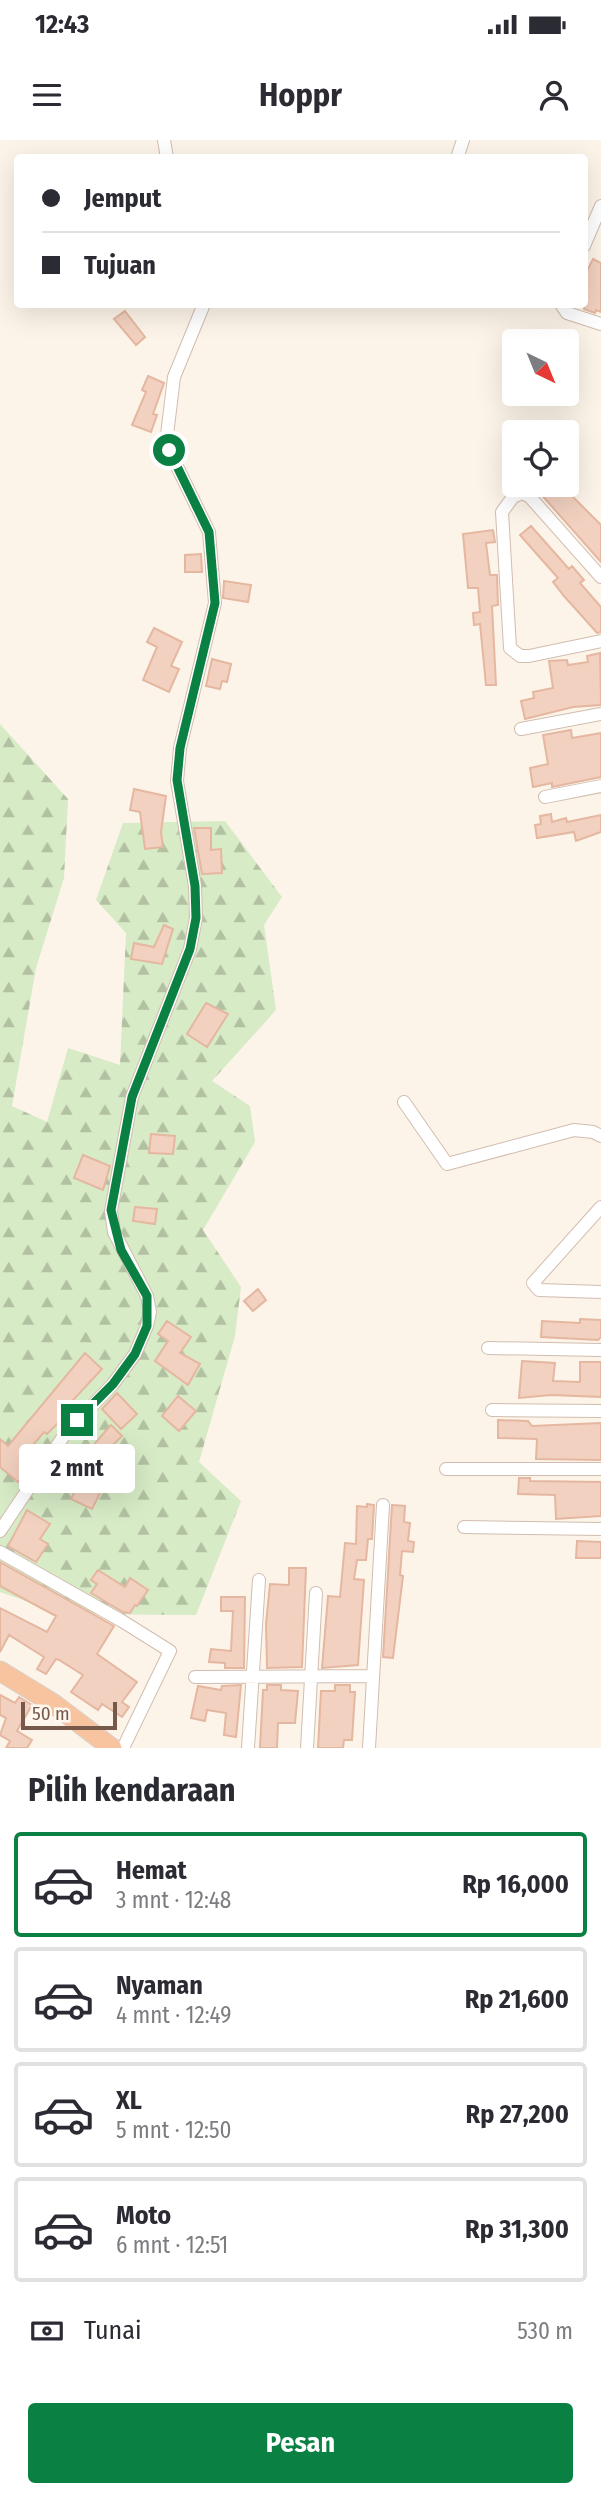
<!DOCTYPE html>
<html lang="id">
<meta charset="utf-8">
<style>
body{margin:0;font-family:"Fira Sans Condensed",sans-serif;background:#f2f2f3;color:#2b2b33;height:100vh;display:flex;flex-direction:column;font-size:26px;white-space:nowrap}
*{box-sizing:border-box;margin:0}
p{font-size:23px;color:#7c7c81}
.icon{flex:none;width:38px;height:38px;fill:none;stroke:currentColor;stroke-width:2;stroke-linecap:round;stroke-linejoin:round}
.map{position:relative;height:1608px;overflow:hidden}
.sheet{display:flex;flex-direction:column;background:#fff;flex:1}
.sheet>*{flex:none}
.top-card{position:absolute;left:14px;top:14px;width:574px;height:154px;border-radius:7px;box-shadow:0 7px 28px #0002;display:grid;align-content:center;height:154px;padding:0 28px;background:#fff}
.needle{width:46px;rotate:137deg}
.buttons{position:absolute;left:502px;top:189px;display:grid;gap:14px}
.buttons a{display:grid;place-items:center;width:77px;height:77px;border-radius:7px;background:#fff;box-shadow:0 7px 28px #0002;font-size:35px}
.scale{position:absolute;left:21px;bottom:18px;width:96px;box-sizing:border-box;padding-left:7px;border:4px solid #77594c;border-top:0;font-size:19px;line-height:24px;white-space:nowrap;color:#77594c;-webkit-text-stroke:5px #fff8ef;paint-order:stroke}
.end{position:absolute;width:32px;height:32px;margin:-16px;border:9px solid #0b8043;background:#fff;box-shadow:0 0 0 4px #fff}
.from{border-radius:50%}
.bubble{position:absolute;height:49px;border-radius:7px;background:#fff;box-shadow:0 7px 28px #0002;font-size:23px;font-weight:700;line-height:49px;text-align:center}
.top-card b{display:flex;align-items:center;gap:24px;height:66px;font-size:26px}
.top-card b+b{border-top:2px solid #e1e1e2}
.top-card i{width:18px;height:18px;background:#2b2b33}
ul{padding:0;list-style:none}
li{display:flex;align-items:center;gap:21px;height:105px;margin:0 14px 10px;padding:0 14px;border:4px solid #e1e1e2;border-radius:7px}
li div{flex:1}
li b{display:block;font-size:26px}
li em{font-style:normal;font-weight:700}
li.active{border-color:#0b8043}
li>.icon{width:63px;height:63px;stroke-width:1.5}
h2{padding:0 28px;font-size:32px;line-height:84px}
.pay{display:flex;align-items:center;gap:18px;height:77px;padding:0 28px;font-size:26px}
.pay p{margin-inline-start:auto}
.cta{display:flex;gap:14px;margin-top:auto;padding:14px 28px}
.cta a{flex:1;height:80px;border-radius:7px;background:#0b8043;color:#fff;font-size:28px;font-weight:700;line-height:80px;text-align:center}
.status{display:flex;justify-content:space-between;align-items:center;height:49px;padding:0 35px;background:#fff;direction:ltr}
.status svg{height:19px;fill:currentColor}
header{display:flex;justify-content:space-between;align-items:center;height:91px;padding:0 28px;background:#fff;font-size:32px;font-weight:700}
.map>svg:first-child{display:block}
</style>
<div class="status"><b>12:43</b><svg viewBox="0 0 49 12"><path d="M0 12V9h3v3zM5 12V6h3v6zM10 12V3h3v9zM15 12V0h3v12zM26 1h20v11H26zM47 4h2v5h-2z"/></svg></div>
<header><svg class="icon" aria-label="menu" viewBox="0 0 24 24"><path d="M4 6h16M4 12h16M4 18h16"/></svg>Hoppr<svg class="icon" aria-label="person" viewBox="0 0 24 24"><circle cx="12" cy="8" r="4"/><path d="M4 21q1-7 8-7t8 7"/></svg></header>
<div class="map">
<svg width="601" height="1608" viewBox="0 0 601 1608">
<defs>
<pattern id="forest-firs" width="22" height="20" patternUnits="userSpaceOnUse" patternTransform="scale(1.75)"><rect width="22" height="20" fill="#d7ebc6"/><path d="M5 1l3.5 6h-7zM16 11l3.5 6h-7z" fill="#b3c1a3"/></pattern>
</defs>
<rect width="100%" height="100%" fill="#fcf4e8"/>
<!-- forest -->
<path fill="url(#forest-firs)" d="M0,584l68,75 -4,79 -28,90 -24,138 35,16 21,-74 52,17 6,-132 -30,-33 27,-77 102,-2 57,76 -18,28 12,85 -64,71 38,25 5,36 -52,88 38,57 -6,49 -36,126 42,39 -45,114 -132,-1 -64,-22z"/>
<!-- building -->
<path fill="#f2d1c0" stroke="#e5b7a0" stroke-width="2" d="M593,119l8,4v49l-5,-2 -1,3 -11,-4v-32z
M125,171l20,26 -9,8 -22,-26z
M148,236l16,7 -11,31 4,1 -6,17 -19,-7 14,-33 -4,-2z
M550,345h11l40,40v37l-61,-69z
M531,386l38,43 3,-3 12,14 -4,3 21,24v25l-4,1 -33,-37 -11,-14 5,-4 -38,-43z
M493,390l2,12 -9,1 4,32h7l1,30 -6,1 4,79h-10l-6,-61 -6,1 -1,-12 7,-1 -2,-24h-10l-5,-54z
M201,414l1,18h-17v-17z
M224,441l27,4 -3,17 -25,-4z
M154,488l28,14 -11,24 8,3 -10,23 -26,-12 14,-33 -10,-5z
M600,513l1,52 -28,2 -48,12 -4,-18 13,-3 -1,-6 20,-4 -4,-27 18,-1 1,5 20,-3 -1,-6z
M212,519l19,5 -4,18 -5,-1 -2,8 -14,-3z
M571,590l1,8 29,-5v44l-49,10v-4l-19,4 -3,-19 18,-4 -5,-29z
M134,649l32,7 -5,36 2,15 -18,2 -5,-37 -10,-2z
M551,674l1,8 14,-4 1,4 34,-7v17l-25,9 -2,-9 -37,6 -2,-13 6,-1 -1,-8z
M194,688h17v22l10,-1 1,24 -20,1z
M164,785l9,4 -11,35 -31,-5 3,-16 20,4z
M206,863l22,11 -21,33 -20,-13z
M151,994l24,2 -2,18 -24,-1z
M83,1015l27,11 -7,24 -29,-12z
M135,1067l22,2 -2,15 -22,-3z
M258,1149l8,11 -13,11 -9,-10z
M580,1179l21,1v17l-3,3 -57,-3 1,-16 38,2z
M167,1181l24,16 -11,16 20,11 -12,21 -33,-24 13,-20 -10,-7z
M85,1213l17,16 -29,31 3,4 -9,10 -20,20 -3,-2 -22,26 9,9 -13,15 -18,-15v-28l8,7z
M522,1221l33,2 -2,18 27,1v-20h21v35l-50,-2 -32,3z
M117,1253l20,21 -16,15 -19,-20z
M178,1256l18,15 -17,20 -17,-15z
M498,1280l30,1 4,5 69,-3v37l-65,-1 1,-20 -39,-1z
M111,1285l11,11 -27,26 7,6 -17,18 15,7 -8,16 -21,-10 13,-27 -8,-7z
M519,1338h11v3l71,1v34l-45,3 -1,-24 -37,-1z
M367,1364l7,1 -2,34h-4l-2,21h-9l-3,19 10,1 -6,85 -36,3 6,-72 12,1 5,-54 11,1 1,-38 10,1z
M392,1365l13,1 -1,16 6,1 -2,18 6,1 -1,10 -11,-1 -2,24 3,1 -10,82 -10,-1z
M27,1370l23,14 -10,15 8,5 -12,18 -28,-16z
M577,1401l24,1v16h-25z
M0,1422l114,64 -17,28 40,28 -15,20 7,5 -7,10 -20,-13 -4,6 -27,-18 12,-17 -24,-15 -3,-1 -10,15 -9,-5 7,-12 -35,-22 -9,17v-44l47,24 9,-16 -56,-30z
M289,1428h17l-4,99 -35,1 -1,-44 4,-40 19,1z
M98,1430l27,17 5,-9 18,12 -11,16 -2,-1 -5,8 -7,-1 -32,-19 6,-9 -6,-4z
M221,1457h24l-1,71h-19v-5l-16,-1 2,-13 20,2 2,-40h-12z
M241,1545l-5,52 -12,-2 2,-22 -19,-3 -2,11 -14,-3 7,-32 23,4 1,-4z
M267,1545h14v5l17,1 -3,32h-17l-1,25h-17l3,-58h4z
M335,1545h15v7h5l-3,48h-8l-1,8h-25l3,-57h14z
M0,1555l15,8 4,-6 13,8 -15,26 15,9 -5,8h-21l4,-7 -10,-6 6,-17 -6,-3z"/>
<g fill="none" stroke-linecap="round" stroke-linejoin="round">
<defs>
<path id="minor" d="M164,0l3,18
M457,18l6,-18
M584,106l17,-40
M561,164l6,9 34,11
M601,437l-71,-80 -8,-4 -9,4 -11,15 8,136 10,8h9l72,-15
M521,589l80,-15
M545,657l56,-11
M404,962l43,62 127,-34 19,2 8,4
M601,1067l-68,76 6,7 62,2
M488,1208l113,2
M492,1270l109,1
M446,1329h155
M464,1387l137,2
M0,1391l65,-97 48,-50 22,-30 12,-28 3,-14 -3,-16 -33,-64 -3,-21 21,-114 58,-148 6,-31 -1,-32 -18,-105 3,-33 35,-145 -6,-71 -40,-82 -2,-15 7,-58 30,-73
M0,1412l122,69 48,30 -47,97
M195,1537l178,-1
M248,1608l11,-168
M307,1608l9,-155
M369,1608l14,-243"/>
<path id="trunk" d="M0,1531l54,33 58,44"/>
</defs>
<!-- minor casing -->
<use href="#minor" stroke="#d1bdb0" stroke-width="14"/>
<!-- trunk casing -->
<use href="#trunk" stroke="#d9d1cd" stroke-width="21"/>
<!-- minor -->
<use href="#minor" stroke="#fff" stroke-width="12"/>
<!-- trunk -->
<use href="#trunk" stroke="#f8c4a0" stroke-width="19"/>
</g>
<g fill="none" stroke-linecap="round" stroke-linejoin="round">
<!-- route -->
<path stroke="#0b8043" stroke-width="9" d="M77,1280l36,-36 22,-30 12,-28v-30l-26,-46 -10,-40 21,-113 58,-148 6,-31 -1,-32 -18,-106 3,-32 35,-145 -6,-71 -40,-82"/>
</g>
</svg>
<div class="buttons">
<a><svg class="needle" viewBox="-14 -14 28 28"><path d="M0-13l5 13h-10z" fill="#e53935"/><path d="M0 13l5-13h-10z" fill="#7c7c81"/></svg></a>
<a><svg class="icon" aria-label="locate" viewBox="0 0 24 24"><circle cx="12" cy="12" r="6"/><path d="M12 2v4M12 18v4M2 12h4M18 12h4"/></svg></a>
</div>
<div class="scale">50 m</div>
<i class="end from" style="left:169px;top:310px"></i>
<i class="end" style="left:77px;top:1280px"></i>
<div class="bubble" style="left:19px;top:1304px;width:116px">2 mnt</div>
<div class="top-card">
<b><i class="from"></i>Jemput</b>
<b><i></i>Tujuan</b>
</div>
</div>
<section class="sheet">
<h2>Pilih kendaraan</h2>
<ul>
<li class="active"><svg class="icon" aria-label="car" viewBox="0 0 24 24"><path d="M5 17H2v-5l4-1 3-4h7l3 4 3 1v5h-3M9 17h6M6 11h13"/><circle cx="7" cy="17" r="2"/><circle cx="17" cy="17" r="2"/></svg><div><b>Hemat</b><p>3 mnt · 12:48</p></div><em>Rp 16,000</em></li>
<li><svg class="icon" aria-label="car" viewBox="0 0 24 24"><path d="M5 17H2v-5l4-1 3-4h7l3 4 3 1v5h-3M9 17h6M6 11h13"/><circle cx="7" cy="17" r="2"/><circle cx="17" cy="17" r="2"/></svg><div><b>Nyaman</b><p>4 mnt · 12:49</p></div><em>Rp 21,600</em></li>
<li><svg class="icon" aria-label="car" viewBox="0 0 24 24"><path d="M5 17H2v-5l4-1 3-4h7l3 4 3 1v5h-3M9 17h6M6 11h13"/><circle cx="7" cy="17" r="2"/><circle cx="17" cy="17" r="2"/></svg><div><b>XL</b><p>5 mnt · 12:50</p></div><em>Rp 27,200</em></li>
<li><svg class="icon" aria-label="car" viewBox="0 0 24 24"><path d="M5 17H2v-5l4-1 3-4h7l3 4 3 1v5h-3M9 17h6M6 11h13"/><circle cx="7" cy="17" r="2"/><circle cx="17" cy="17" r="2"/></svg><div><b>Moto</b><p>6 mnt · 12:51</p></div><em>Rp 31,300</em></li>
</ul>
<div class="pay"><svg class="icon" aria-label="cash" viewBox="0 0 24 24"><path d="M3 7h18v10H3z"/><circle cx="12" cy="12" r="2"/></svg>Tunai<p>530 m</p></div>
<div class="cta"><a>Pesan</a></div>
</section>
